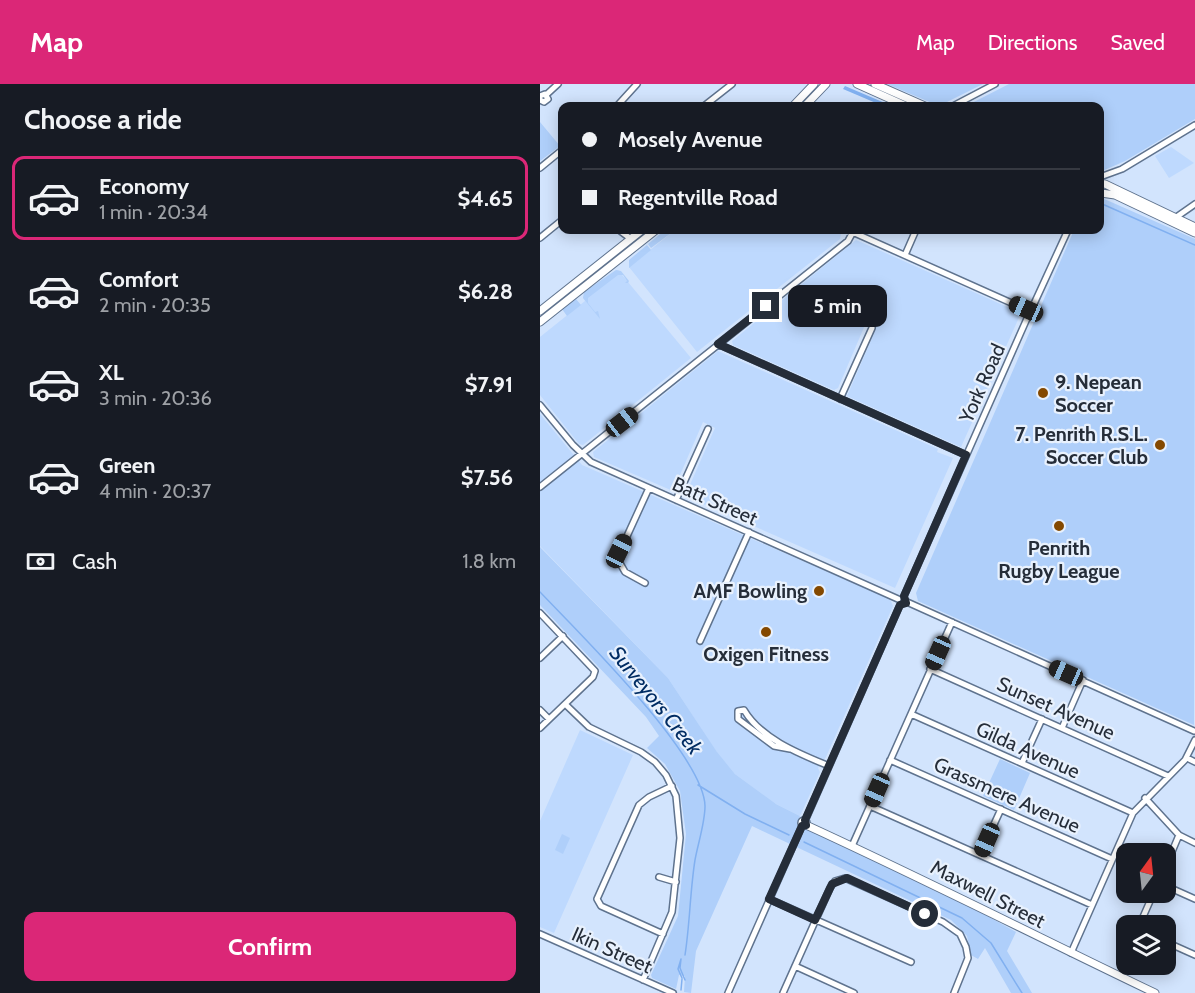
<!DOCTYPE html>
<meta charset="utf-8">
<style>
body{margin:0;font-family:Cabin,sans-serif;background:#242831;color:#f1f3f6;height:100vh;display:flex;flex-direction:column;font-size:22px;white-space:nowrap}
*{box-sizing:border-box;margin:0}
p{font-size:20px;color:#9ea1a6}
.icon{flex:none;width:33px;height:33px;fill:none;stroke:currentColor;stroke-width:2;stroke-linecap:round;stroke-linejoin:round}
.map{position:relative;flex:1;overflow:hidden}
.drawer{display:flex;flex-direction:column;background:#171b24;width:540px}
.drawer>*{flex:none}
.hud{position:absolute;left:18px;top:18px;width:546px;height:132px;border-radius:12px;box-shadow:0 3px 15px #0003;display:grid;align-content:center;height:132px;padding:0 24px;background:#171b24}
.needle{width:39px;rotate:15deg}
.tools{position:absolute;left:576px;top:759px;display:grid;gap:12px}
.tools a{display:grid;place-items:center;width:60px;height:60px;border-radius:12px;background:#171b24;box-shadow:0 3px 15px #0003;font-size:30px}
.end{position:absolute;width:27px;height:27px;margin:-14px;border:8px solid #252d39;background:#fff;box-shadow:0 0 0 3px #fff}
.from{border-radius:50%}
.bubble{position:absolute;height:42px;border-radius:12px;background:#171b24;box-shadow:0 3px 15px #0003;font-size:20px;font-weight:800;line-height:42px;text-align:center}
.car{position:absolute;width:18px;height:36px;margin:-18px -9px;border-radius:8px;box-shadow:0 0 4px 2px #0007;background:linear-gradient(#222 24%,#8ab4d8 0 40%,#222 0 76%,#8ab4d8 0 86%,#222 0)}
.hud b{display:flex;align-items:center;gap:21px;height:57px;font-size:22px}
.hud b+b{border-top:2px solid #363941}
.hud i{width:15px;height:15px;background:#f1f3f6}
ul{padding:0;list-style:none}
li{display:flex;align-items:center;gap:18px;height:84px;margin:0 12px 9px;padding:0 12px;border:3px solid transparent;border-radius:12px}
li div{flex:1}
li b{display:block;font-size:22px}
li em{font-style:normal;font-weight:800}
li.active{border-color:#db2777}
li>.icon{width:54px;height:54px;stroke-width:1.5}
h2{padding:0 24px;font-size:27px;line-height:72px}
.pay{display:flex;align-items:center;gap:15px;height:66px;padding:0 24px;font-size:22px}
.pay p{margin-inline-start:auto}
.cta{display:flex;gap:12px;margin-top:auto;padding:12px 24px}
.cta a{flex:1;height:69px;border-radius:12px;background:#db2777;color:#fff;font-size:24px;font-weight:800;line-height:69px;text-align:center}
header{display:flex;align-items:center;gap:36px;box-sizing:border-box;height:84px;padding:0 30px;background:#db2777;color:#fff}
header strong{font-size:28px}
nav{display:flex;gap:33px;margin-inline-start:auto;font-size:21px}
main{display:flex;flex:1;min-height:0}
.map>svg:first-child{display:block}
</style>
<header>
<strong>Map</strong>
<nav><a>Map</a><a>Directions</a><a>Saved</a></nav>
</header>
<main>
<section class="drawer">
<h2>Choose a ride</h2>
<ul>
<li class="active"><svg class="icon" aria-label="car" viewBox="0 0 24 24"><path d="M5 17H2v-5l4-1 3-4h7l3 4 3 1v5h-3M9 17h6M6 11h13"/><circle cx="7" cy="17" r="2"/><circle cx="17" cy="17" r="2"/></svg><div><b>Economy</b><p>1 min · 20:34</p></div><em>$4.65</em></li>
<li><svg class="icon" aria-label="car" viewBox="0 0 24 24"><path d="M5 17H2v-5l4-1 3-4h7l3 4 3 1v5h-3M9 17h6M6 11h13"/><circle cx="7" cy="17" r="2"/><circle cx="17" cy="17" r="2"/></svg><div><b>Comfort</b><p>2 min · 20:35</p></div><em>$6.28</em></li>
<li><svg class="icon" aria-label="car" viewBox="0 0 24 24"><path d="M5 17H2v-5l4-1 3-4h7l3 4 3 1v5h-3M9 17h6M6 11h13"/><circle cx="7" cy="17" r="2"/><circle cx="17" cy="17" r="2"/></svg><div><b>XL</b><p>3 min · 20:36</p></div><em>$7.91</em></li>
<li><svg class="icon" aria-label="car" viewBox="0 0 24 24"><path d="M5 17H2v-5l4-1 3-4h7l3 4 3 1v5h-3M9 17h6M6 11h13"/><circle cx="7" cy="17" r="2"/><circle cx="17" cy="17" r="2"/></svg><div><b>Green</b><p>4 min · 20:37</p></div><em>$7.56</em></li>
</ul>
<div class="pay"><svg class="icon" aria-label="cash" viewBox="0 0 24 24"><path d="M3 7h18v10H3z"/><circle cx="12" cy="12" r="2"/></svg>Cash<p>1.8 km</p></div>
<div class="cta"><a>Confirm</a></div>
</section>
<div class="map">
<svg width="655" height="909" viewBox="0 0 655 909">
<rect width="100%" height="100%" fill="#d2e4fd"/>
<!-- built -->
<path fill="#bed9fe" d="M631,63l23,16 -25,15 -14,-22z
M135,146h157l9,3 -1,6 -143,113 -68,-85z
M316,156l165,73 -60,134 -114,-51 29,-67 -11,-4 -27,63 -4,2 -101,-45 -1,-4z
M78,186l73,88 -108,87 -4,-1 -39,-49v-58l45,-36 -2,-4z
M178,267l220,98 -1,3 16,6 -58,130 -210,-92 30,-68 -12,-6 -30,69 -79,-34 -1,-5z
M0,330l42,51 308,134 3,7 -67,151 -8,11 2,4 -20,44 -26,-13 -39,-29 -17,-20 -50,-76 -128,-132z
M40,646l53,25 -79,178 -14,-6v-106z"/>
<!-- green -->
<path fill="#afcffa" d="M347,0h96l-44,22z
M469,0h186v35l-70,42 -25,11v-66h-134z
M0,38l20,24 -20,15z
M562,114l93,41 -1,486 -276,-124 -2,-8 158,-363h26v-31z
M125,146h10l-24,18 -3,-4z
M107,161l4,5 -22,18v-8z
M76,186l5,1 8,10 -1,2h-3l2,-2 -4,-6h-5l-30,23v5l7,9 3,-1 2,8 -17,-21 1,-6z
M36,215l5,6 -14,11 -5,-7z
M0,463l128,131 49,74 18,22 41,30 24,12 -3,8 162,76 57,32 -9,19 25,42h-21l-26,-45 -7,11 -7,-4 -4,-19 -16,-16 -199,-94 -56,125 -5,42 -7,-1 1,-16 -6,-1 -3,14 -24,-11 -1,-3 27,-59 8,-82 -6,-43 -15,-27 -18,-16 12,-12 -13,-19 -106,-112z
M460,675l30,14 -16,37 -31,-14z
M22,750l8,4 -7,16 -8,-4z"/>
<!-- water -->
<path fill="#81b0f0" d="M305,2l47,20h-9l-40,-17z"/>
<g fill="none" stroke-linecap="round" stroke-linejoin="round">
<!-- stream -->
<path stroke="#81b0f0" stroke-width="1.5" d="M560,119l95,42
M0,508c37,39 164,163 165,214 0,17 -7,37 -10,54 -5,31 -5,63 -10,95
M158,701l47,29 44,21
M264,758l158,76 29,25 31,50
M142,894l-4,-9 3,-10 -1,9 5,12
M141,906l1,-11"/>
<defs>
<path id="minor" d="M6,11l12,-11
M0,12l5,-2 3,5 -4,3 -4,-2
M77,22l20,-22
M164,22l28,-22
M413,22l42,-22
M0,84l22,-18
M560,93l22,-8 73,-44
M635,134l20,-14
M79,146l12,9
M308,146l179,80
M0,154l22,-18
M365,171l11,-25
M493,222l35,-76
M486.5 227a4.5 4.5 0 1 1 9 0a4.5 4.5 0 1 1-9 0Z
M178,260l248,111
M300,315l32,-71
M0,321l33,40 18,17 307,137
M0,403l308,-246 6,-11
M136,416l32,-71
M105,499l-20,-11 -8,-14 32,-70
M364,512l125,-282
M367,518l287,129
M0,529l55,58 -2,6 -53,51
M160,557l49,-109
M0,574l23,-22
M390,585l238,107
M25,620l24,23 52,25 14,10 11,13 10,21 4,42 -8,74 -29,68
M0,626l9,9
M371,630l222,99
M522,644l21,-48
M250,665l-16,-3 -36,-27v-8l6,-1c17,29 56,44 85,56
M647,674l8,4
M350,676l222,99
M482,679l20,-44
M605,714l34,37 16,8
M330,722l222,99
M261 739a3 3 0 1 1 6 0a3 3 0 1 1-6 0Z
M265,737l95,-216
M312,762l100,-224
M440,771l21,-46
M626,782l13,-31
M119,793l17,5
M626,802l29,13
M229,815l142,63
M599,842l15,-34
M0,850l133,59
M123,850l-62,-28 -4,-7 42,-94 10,-8 23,-11
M626,858l29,13
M531,869l62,-140 52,-53 10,-20
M255,882l59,27
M188,909l74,-167
M243,909l47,-105 5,-7 10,-3 98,44 17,12 6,13 2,11 -14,35"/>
<path id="major" d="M317,0l49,22
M335,0l50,22
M253,22l21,-22
M265,22l21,-22
M565,100l90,43
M561,109l14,2 80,38
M0,227l102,-81
M0,238l116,-92
M266,741c118,54 232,112 349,168"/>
</defs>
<!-- minor casing -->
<use href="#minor" stroke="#5f738e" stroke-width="8"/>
<!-- major casing -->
<use href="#major" stroke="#5f738e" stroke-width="9"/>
<!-- minor -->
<use href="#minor" stroke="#fff" stroke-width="5"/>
<!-- major -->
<use href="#major" stroke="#fff" stroke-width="7"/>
</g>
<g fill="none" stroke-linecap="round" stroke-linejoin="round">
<!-- route -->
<path stroke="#252d39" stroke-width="8" d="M226,222l-48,38 248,111 -62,141 2,7 -6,2 -95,215 1,5 -4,1 -33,73 46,21 17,-36 15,-6 78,36"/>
</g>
<!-- markers -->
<g fill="#844900" stroke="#e8f1fd" stroke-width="2">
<circle cx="503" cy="309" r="6"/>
<circle cx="620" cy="361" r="6"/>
<circle cx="519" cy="442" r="6"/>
<circle cx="279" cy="507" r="6"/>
<circle cx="226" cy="548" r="6"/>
</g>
<g text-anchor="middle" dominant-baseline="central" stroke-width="4.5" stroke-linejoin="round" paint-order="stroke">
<!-- poi labels -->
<g font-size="20" font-weight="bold" fill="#252d39" stroke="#e8f1fd" text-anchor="end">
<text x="515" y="298" text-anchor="start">9. Nepean<tspan x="515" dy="23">Soccer</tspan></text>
<text x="608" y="350">7. Penrith R.S.L.<tspan x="608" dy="23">Soccer Club</tspan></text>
<text x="519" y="464" text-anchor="middle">Penrith<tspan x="519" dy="23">Rugby League</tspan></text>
<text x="267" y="507">AMF Bowling</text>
<text x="226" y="570" text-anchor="middle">Oxigen Fitness</text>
</g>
<!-- street labels -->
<g font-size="20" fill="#252d39" stroke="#e8f1fd">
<text transform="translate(442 299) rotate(-66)">York Road</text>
<text transform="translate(175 417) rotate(24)">Batt Street</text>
<text transform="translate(516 624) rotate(24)">Sunset Avenue</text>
<text transform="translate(488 666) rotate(24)">Gilda Avenue</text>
<text transform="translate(467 711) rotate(24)">Grassmere Avenue</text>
<text transform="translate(448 810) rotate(27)">Maxwell Street</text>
<text transform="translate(72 866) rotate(24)">Ikin Street</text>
</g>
<!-- water labels -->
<g font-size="21" font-style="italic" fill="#002c63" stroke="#e8f1fd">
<text transform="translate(116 616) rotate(51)">Surveyors Creek</text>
</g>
</g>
</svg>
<div class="tools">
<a><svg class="needle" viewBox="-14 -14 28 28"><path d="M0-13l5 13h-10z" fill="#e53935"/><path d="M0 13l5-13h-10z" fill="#9ea1a6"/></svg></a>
<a><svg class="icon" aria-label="layers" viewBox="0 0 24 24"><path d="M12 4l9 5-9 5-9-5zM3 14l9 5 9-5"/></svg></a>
</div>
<i class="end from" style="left:385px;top:830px"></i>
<i class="end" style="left:226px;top:222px"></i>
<div class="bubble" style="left:248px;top:201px;width:99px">5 min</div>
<i class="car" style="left:486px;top:225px;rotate:294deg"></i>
<i class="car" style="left:82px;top:338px;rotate:52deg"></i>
<i class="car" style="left:79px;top:467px;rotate:26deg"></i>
<i class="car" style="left:398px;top:569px;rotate:204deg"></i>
<i class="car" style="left:526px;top:589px;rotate:294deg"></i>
<i class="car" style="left:337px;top:706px;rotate:204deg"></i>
<i class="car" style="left:447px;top:756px;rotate:204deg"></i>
<div class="hud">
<b><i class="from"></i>Mosely Avenue</b>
<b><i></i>Regentville Road</b>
</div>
</div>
</main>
